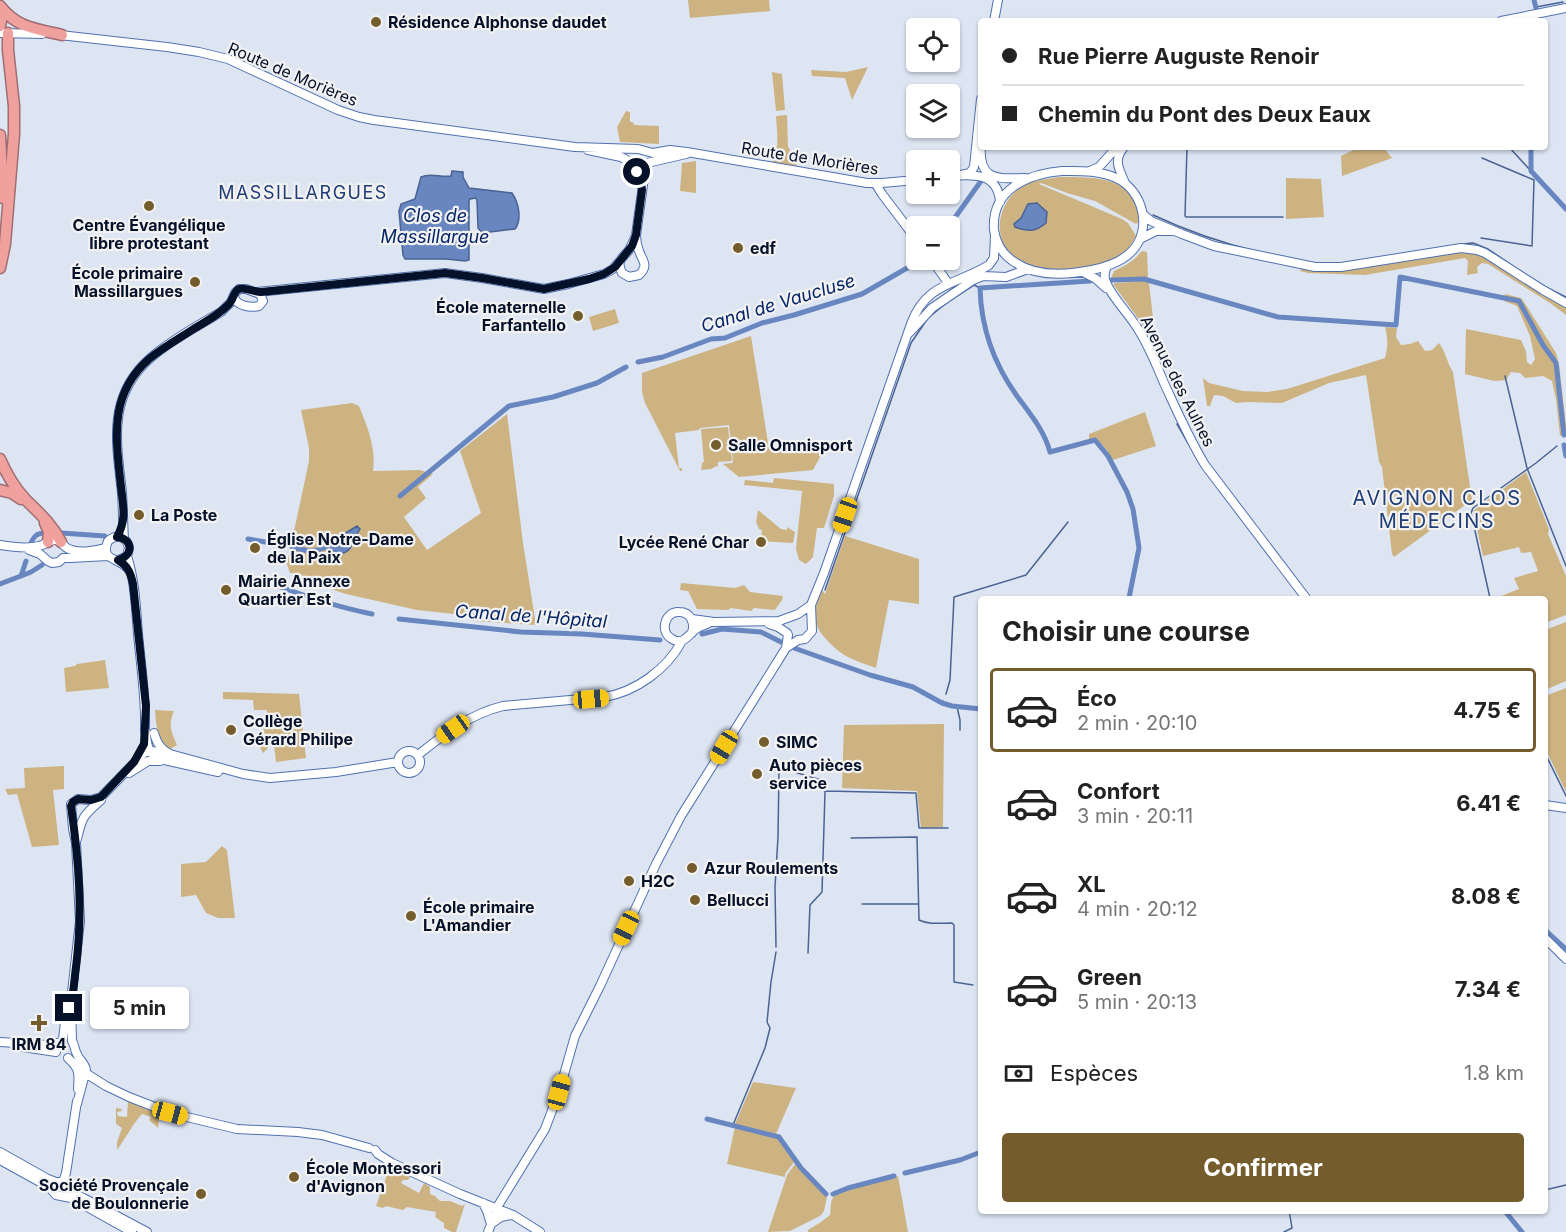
<!DOCTYPE html>
<html lang="fr">
<meta charset="utf-8">
<style>
body{margin:0;font-family:Inter,sans-serif;background:#f2f2f2;color:#222;height:100vh;display:flex;flex-direction:column;font-size:22px;white-space:nowrap}
*{box-sizing:border-box;margin:0}
p{font-size:20px;color:#767676}
.icon{flex:none;width:33px;height:33px;fill:none;stroke:currentColor;stroke-width:2;stroke-linecap:round;stroke-linejoin:round}
.map{position:relative;flex:1;overflow:hidden}
.panel{position:absolute;left:978px;top:596px;width:570px;height:618px;display:flex;flex-direction:column;background:#fff;border-radius:6px;box-shadow:0 2px 4px #0004}
.panel>*{flex:none}
.hud{position:absolute;left:978px;top:18px;width:570px;height:132px;border-radius:6px;box-shadow:0 2px 4px #0004;display:grid;align-content:center;height:132px;padding:0 24px;background:#fff}
.fabs{position:absolute;left:906px;top:18px;display:grid;gap:12px}
.fabs a{display:grid;place-items:center;width:54px;height:54px;border-radius:6px;background:#fff;box-shadow:0 2px 4px #0004;font-size:30px}
.end{position:absolute;width:27px;height:27px;margin:-14px;border:8px solid #051029;background:#fff;box-shadow:0 0 0 3px #fff}
.from{border-radius:50%}
.bubble{position:absolute;height:42px;border-radius:6px;background:#fff;box-shadow:0 2px 4px #0004;font-size:20px;font-weight:700;line-height:42px;text-align:center}
.car{position:absolute;width:18px;height:36px;margin:-18px -9px;border-radius:8px;box-shadow:0 0 4px 2px #0007;background:linear-gradient(#f5c518 24%,#345 0 40%,#f5c518 0 76%,#345 0 86%,#f5c518 0)}
.hud b{display:flex;align-items:center;gap:21px;height:57px;font-size:22px}
.hud b+b{border-top:2px solid #e0e0e0}
.hud i{width:15px;height:15px;background:#222}
ul{padding:0;list-style:none}
li{display:flex;align-items:center;gap:18px;height:84px;margin:0 12px 9px;padding:0 12px;border:3px solid transparent;border-radius:6px}
li div{flex:1}
li b{display:block;font-size:22px}
li em{font-style:normal;font-weight:700}
li.active{border-color:#745c2d}
li>.icon{width:54px;height:54px;stroke-width:1.5}
h2{padding:0 24px;font-size:27px;line-height:72px}
.pay{display:flex;align-items:center;gap:15px;height:66px;padding:0 24px;font-size:22px}
.pay p{margin-inline-start:auto}
.cta{display:flex;gap:12px;margin-top:auto;padding:12px 24px}
.cta a{flex:1;height:69px;border-radius:6px;background:#745c2d;color:#fff;font-size:24px;font-weight:700;line-height:69px;text-align:center}
.map>svg:first-child{display:block}
</style>
<div class="map">
<svg width="1566" height="1232" viewBox="0 0 1566 1232">
<rect width="100%" height="100%" fill="#dde5f3"/>
<!-- green -->
<path fill="#ceb382" d="M688,0h81l1,11 -80,7z
M868,67l-16,33 -7,-22 -33,-2 -1,-6 35,2z
M772,72l10,2 3,36 -9,1z
M626,111l4,1v10h3l1,3 25,1v18l-39,-2 -3,-15z
M787,115l1,31 9,20 -25,-4c8,-15 5,-29 4,-46z
M1360,147h23l9,11 -50,18 -1,-20z
M696,161v32l-16,-2 2,-28z
M1059,177c34,0 79,-2 80,45l-3,2 -41,-23 -28,-8 -26,-10 -2,1 83,35 6,4 8,13c-4,7 -7,13 -14,18 -25,18 -84,23 -109,2 -23,-20 -14,-56 10,-70 11,-6 24,-7 36,-9z
M1286,178l35,1 3,38 -38,2z
M1142,251l5,1 1,25 -37,1 3,-7c11,-5 20,-10 28,-20z
M1468,251l15,4 83,51v9l-16,-12 -62,-39 -6,-1 -5,4 1,6 -11,2 1,-14 -3,-3 -100,17 -57,-2 -8,-2 2,-3 22,3h12l120,-19z
M1145,281l4,2 6,52h-5l-5,-7 -32,-44 2,-1z
M1505,294l16,4 3,4 32,51 3,11 7,61v8l-6,3 -4,-37 -4,-18 -9,-5 -18,2 -5,-5 -9,-1 -5,8 -12,1 -29,-7 1,-45 55,11 5,11 1,11 4,3 4,-6 -5,-23 -13,-30 -13,-5z
M615,309l4,14 -26,8 -4,-14z
M1385,327l12,1 -1,9 5,8 9,-1 8,-3 7,10 7,-1 7,-7c7,9 8,20 14,29l19,128 -78,57 -2,-3 -10,-87 -3,-5 -13,-87 -37,8 -47,20 -34,-1 -12,1 -13,-7 -9,-1 -4,11h-3l-4,-28 6,5 34,8 24,1 20,-3 98,-31c3,-11 3,-20 0,-31z
M751,336l18,113 35,-6 2,7 20,-4 -13,24 -74,7 -16,-13 9,-1 1,-1 -4,-37 -29,3 -1,2 -24,3 4,35h3v3h-2l-35,-68 -3,-11v-19z
M352,403l7,3c9,22 17,42 14,65l47,-1 13,4 -15,13 8,11 -22,19 23,33 54,-37 -21,-62 47,-37 16,129 13,82 -62,-4 -11,-6 -46,-5 -71,-16 -31,-10 -16,-11h-9l-3,-9 22,-103v-13l-8,-38z
M1145,412l11,34 -43,14c-6,-9 -13,-23 -24,-20v-6z
M728,427l4,34 -14,1v3h1l-8,4 -10,1 1,-7 2,-1 -3,-33z
M1526,472l23,57 -1,5 18,42v39l-21,8v-25h-49l23,-9 -5,-11 24,-7 -7,-19 -10,1 -2,-6 -36,9 -10,-45z
M774,478l60,6v12l-10,32h-7l-4,29 -7,7 -7,-4 -3,-11 6,-58 -58,-6 1,-5 28,3z
M758,510l23,19 6,1v-3l8,5 -2,11 -36,-2 2,-3h2l1,-8 -3,-1 -3,-7z
M845,536l74,23v45l-30,-4 -13,68c-22,-8 -33,-10 -49,-28 -16,-17 -14,-27 -6,-48l2,-1 2,3z
M681,583l54,5 9,-3 6,7 33,4 -1,4 -7,10 -21,-2 -3,3 -20,-3 -3,2 -31,-1 -9,-18 -8,-1z
M1566,622v59l-21,9v-60z
M105,660l4,28 -43,4 -2,-24 11,-2 2,-2z
M1566,688v104l-21,-44v-52z
M223,692l76,2 7,64 -30,4 -3,-26 -5,12 -5,5 -4,-8c6,-7 7,-14 2,-22h10l3,8 -1,-9h-6v-12h-13l-1,-10 -30,-1z
M155,710l19,1c-6,14 -3,20 3,34l-7,4c-13,-8 -14,-25 -15,-39z
M944,724l-1,103 -22,1 -4,-37 -75,-3 2,-63z
M64,766v23l-11,1 6,55 -27,2 -15,-53 -9,1 -3,-6 20,-1 -1,-20z
M222,846l5,4 8,68h-17l-12,-5 -10,-18 -15,2v-33l25,-2z
M753,1082l43,6 -20,46 -41,-10z
M128,1101l32,12 -2,15 -9,-8 2,-3 -9,-3c-10,11 -16,24 -25,36v-8l5,-14 -6,-4v-16l5,1 1,2 -5,1 1,4 9,1z
M735,1127l42,11 17,24 -9,12v3l-58,-13z
M795,1164l32,33 -3,14 -4,5 -30,15 -22,1 19,-57z
M390,1166l20,11 -2,3h-5l-2,3 18,10 5,-10 6,4v7l5,2 5,5h10l12,5 3,-2 -9,28h-4l-8,-4v-5l-9,-6 1,-5 -29,-5 -4,3 -17,-4 -3,2 -7,-2z
M898,1176l10,56h-100v-2l13,-8 9,-7c1,-7 0,-14 4,-19 8,-9 50,-17 64,-20z"/>
<!-- water -->
<path fill="#6886bf" stroke="#4a6392" stroke-width="1.5" d="M452,171l11,1v5l6,11 43,5c7,10 10,27 3,36l-33,4 -4,-5 -1,-27 -1,-3 -6,1 -1,2v59l-4,1 -19,-2h-41l-2,-4 -4,-44 2,-7 14,-5 6,-22c10,-5 20,1 30,-1z
M1037,203l10,9 -1,11c-10,9 -19,9 -31,4l-1,-3 7,-6 7,-14z
M357,526l3,3c-7,9 -7,26 -22,24 -5,-1 -9,-4 -12,-8z"/>
<g fill="none" stroke-linecap="round" stroke-linejoin="round">
<!-- stream -->
<path stroke="#4a6392" stroke-width="1.5" d="M1536,7l27,-5
M1187,147l-2,69 1,1h97
M1509,147l22,24
M1153,215c34,16 69,28 106,37
M1481,238l51,8 2,-66 -52,-22
M1462,244l11,-1 15,6 38,26
M1540,284l26,13
M1505,376l22,92 39,98
M1177,424l11,19
M825,590l86,-247 17,-25 21,-17 25,-16 6,3
M1490,598l-19,-85 2,-5 63,-45 21,-17
M946,694l4,-14 4,-83 72,-22 42,-53
M942,703l1,-2
M957,707l3,13v10
M1545,753l21,43
M851,838l66,-1 2,83c10,5 22,3 33,3l2,2v57l19,3
M862,904h56
M776,947l-1,-60 3,-50 1,-66 2,-3 40,12v9l4,2 91,2 3,35h29
M808,953l2,-48 12,-13 3,-100
M980,985h1
M733,1125l32,-77 5,-20 -3,-6 4,-40 5,-30
M1545,1190l21,-5
M1284,1232l8,-4 -3,-18"/>
<!-- canal -->
<path stroke="#6886bf" stroke-width="5" d="M1534,0l2,8
M1538,21v-2
M1531,147v24l35,38
M949,226l32,-45
M1112,280l32,-1 134,38 118,8 4,-48 119,24 24,44 13,18 8,72
M1090,281l-110,7c1,39 14,76 37,108 13,18 27,34 33,56l45,-12 13,16 19,36 6,17 6,39 -10,50
M638,362l25,-5 48,-18 14,-1 37,-15 32,-8 68,-21 59,-34
M1564,445l2,11
M400,496l109,-90 44,-9 44,-14 29,-16
M61,533l44,3
M248,539l34,6
M31,543c3,-7 6,-10 14,-10
M292,547c17,5 24,6 40,-3
M21,576l10,-4 11,-7
M270,583c34,13 67,24 102,31
M0,584l21,-8 5,-15
M399,619l122,13 61,2 78,6
M702,634l20,-5 39,3 20,10
M794,648l76,27 43,12 29,16 10,3 29,3
M1545,930l21,19
M707,1119l72,18 22,31 25,26
M905,1173l55,-13 21,-8
M833,1194l15,-6 46,-12
M1504,1210l18,22"/>
<defs>
<path id="secondary" d="M994,21l4,-21
M1501,21l65,-13
M0,33l42,1
M60,35l107,12 32,5 29,7 110,51 21,7 15,3 201,27 63,2 15,4 17,-3 17,2 180,31h15l34,-3
M981,144c-3,36 14,35 44,34
M1124,147c-11,13 -5,22 1,36
M588,150l33,7c11,5 18,15 20,27
M647,163l39,-9
M1062,171c17,0 37,-1 54,7 27,12 37,51 16,73 -10,11 -26,16 -40,19 -25,5 -55,7 -76,-7 -12,-7 -20,-19 -22,-33 -3,-41 34,-56 68,-59z
M1090,171l9,-4 18,-20
M961,175l9,-2 4,-6 7,-68
M950,176c22,-2 48,-4 50,26
M877,183v3l5,8 34,45
M1144,215l7,6 31,13 32,12 101,21h26l120,-19 16,2 8,3 58,37 23,13
M636,235c0,6 1,11 3,16 4,11 10,14 0,24l-10,2 -7,-4c-6,-13 0,-14 7,-23 3,-5 5,-10 7,-15l10,-71
M1140,239l16,-8h16
M932,260l16,23
M1107,266c-2,4 -3,8 -2,13 3,14 25,36 33,50 11,17 18,35 26,54 13,28 25,56 41,82l101,133
M1083,272l13,7 10,9
M257,292l188,-19 37,5 62,11 24,-5 36,-10 9,-5 6,-7
M910,332l22,-24 41,-28 10,-4 23,1 22,-8
M124,539c-1,-15 -1,-31 -2,-46 -5,-48 -15,-92 23,-130 18,-18 52,-37 76,-51l10,-10 4,-9 4,-4h7l14,5 3,7 -4,5c-9,2 -22,0 -25,-9
M0,545c12,2 26,4 39,1 6,-1 11,-7 17,-6 6,1 7,6 11,8 10,6 28,3 38,0
M29,550l11,4 8,7 4,2 7,-1 4,-4h7l38,-2
M127,556c8,25 9,52 11,78 3,32 8,64 7,96
M119,560l8,-4 2,-8c-2,-11 -12,-15 -21,-7 -9,21 13,16 21,29
M692,619l22,3 65,-1 19,-7 13,-9
M769,624l9,3 9,6
M692,633c3,-10 -1,-21 -13,-21 -14,-1 -20,20 -7,27 11,7 16,-4 24,-10 4,-3 9,-4 13,-6
M786,648l12,-8 7,-1 7,-8 -1,-26 13,-32 87,-249c15,-42 46,-39 78,-59l5,-7 1,-24
M145,727c2,14 1,27 15,32l58,13
M154,733c3,10 6,16 16,21l73,20 27,4 66,-6 62,-10
M398 762a11 11 0 1 1 22 0a11 11 0 1 1-22 0Z
M418,755c26,-21 52,-41 85,-49l101,-9c32,-5 63,-28 78,-56
M129,773l19,-12h12
M1545,805l21,3
M77,839c5,-23 7,-24 24,-39
M1545,938l21,21
M63,1039l2,-17 4,-14
M0,1042l48,3 9,-2
M16,1046l40,6
M68,1058c12,11 11,15 10,31
M76,1067l30,19 23,11 41,16 67,16 61,3 24,3 47,13
M77,1104l9,-34c-1,-7 -7,-10 -9,-16 -3,-5 -2,-9 -5,-13l-1,-40 9,-80 -4,-78 -3,-14 -2,-25 7,-5 13,1 10,-3 44,-45 7,-1 27,6
M375,1150l3,4 14,9 68,31 53,21 27,17
M0,1152l48,27 8,3h7
M0,1160l49,27 7,8 15,3 61,34
M63,1182l3,-9 11,-72
M63,1182l4,3 1,4 6,4 73,39
M483,1203l4,8 4,13 10,-7 10,-2
M488,1232l11,-28 46,-75 14,-37 16,-56 25,-50 56,-122 25,-48 105,-168 2,-13"/>
<path id="highway" d="M0,6c17,22 36,23 62,29
M0,12l1,9 -1,5
M0,135l3,63
M0,268l5,-24 9,-110v-28l-6,-56v-17
M0,459c6,14 14,28 25,40 14,14 27,25 36,43
M0,490l12,3 9,6
M45,523l4,9 -1,10"/>
</defs>
<!-- secondary casing -->
<use href="#secondary" stroke="#5071b1" stroke-width="10"/>
<!-- highway casing -->
<use href="#highway" stroke="#9e6e74" stroke-width="13"/>
<!-- secondary -->
<use href="#secondary" stroke="#fff" stroke-width="8"/>
<!-- highway -->
<use href="#highway" stroke="#f0a19d" stroke-width="10"/>
</g>
<g fill="none" stroke-linecap="round" stroke-linejoin="round">
<!-- route -->
<path stroke="#051029" stroke-width="8" d="M69,1008c5,-13 5,-27 7,-41 7,-56 3,-105 -5,-161l2,-4 5,-3 13,1 10,-3 33,-35 10,-18 2,-38 -13,-122c-2,-10 -5,-18 -15,-24 16,-5 15,-21 -1,-23 10,-18 6,-31 4,-50 -5,-48 -13,-92 28,-128 14,-12 31,-21 46,-31 12,-7 25,-14 34,-24 4,-4 5,-13 10,-15 6,-2 15,3 22,3l184,-19 37,5 62,11 45,-10 15,-5 11,-7 17,-21 4,-11 6,-45 -1,-8 -4,-10"/>
</g>
<!-- markers -->
<g fill="#745c2d" stroke="#f2f2f2" stroke-width="2">
<circle cx="376" cy="22" r="6"/>
<circle cx="149" cy="206" r="6"/>
<circle cx="738" cy="248" r="6"/>
<circle cx="195" cy="282" r="6"/>
<circle cx="578" cy="316" r="6"/>
<circle cx="716" cy="445" r="6"/>
<circle cx="139" cy="515" r="6"/>
<circle cx="761" cy="542" r="6"/>
<circle cx="255" cy="548" r="6"/>
<circle cx="226" cy="590" r="6"/>
<circle cx="231" cy="730" r="6"/>
<circle cx="764" cy="742" r="6"/>
<circle cx="757" cy="774" r="6"/>
<circle cx="692" cy="868" r="6"/>
<circle cx="629" cy="881" r="6"/>
<circle cx="695" cy="900" r="6"/>
<circle cx="411" cy="916" r="6"/>
<path d="M36 1014h6v6h6v6h-6v6h-6v-6h-6v-6h6z"/>
<circle cx="294" cy="1177" r="6"/>
<circle cx="201" cy="1194" r="6"/>
</g>
<g text-anchor="middle" dominant-baseline="central" stroke-width="4.5" stroke-linejoin="round" paint-order="stroke">
<!-- poi labels -->
<g font-size="16" font-weight="bold" fill="#051029" stroke="#f2f2f2" text-anchor="start">
<text x="388" y="22">Résidence Alphonse daudet</text>
<text x="149" y="225" text-anchor="middle">Centre Évangélique<tspan x="149" dy="18">libre protestant</tspan></text>
<text x="750" y="248">edf</text>
<text x="183" y="273" text-anchor="end">École primaire<tspan x="183" dy="18">Massillargues</tspan></text>
<text x="566" y="307" text-anchor="end">École maternelle<tspan x="566" dy="18">Farfantello</tspan></text>
<text x="728" y="445">Salle Omnisport</text>
<text x="151" y="515">La Poste</text>
<text x="267" y="539">Église Notre-Dame<tspan x="267" dy="18">de la Paix</tspan></text>
<text x="749" y="542" text-anchor="end">Lycée René Char</text>
<text x="238" y="581">Mairie Annexe<tspan x="238" dy="18">Quartier Est</tspan></text>
<text x="243" y="721">Collège<tspan x="243" dy="18">Gérard Philipe</tspan></text>
<text x="776" y="742">SIMC</text>
<text x="769" y="765">Auto pièces<tspan x="769" dy="18">service</tspan></text>
<text x="704" y="868">Azur Roulements</text>
<text x="641" y="881">H2C</text>
<text x="707" y="900">Bellucci</text>
<text x="423" y="907">École primaire<tspan x="423" dy="18">L'Amandier</tspan></text>
<text x="39" y="1044" text-anchor="middle">IRM 84</text>
<text x="306" y="1168">École Montessori<tspan x="306" dy="18">d'Avignon</tspan></text>
<text x="189" y="1185" text-anchor="end">Société Provençale<tspan x="189" dy="18">de Boulonnerie</tspan></text>
</g>
<!-- street labels -->
<g font-size="16" fill="#051029" stroke="#f2f2f2">
<text transform="translate(293 74) rotate(23)">Route de Morières</text>
<text transform="translate(810 158) rotate(9)">Route de Morières</text>
<text transform="translate(1178 381) rotate(63)">Avenue des Aulnes</text>
</g>
<!-- neighbourhood labels -->
<g font-size="18" letter-spacing="1.5" fill="#1f3d77" stroke="#f2f2f2">
<text x="303" y="192">MASSILLARGUES</text>
</g>
<!-- water labels -->
<g font-size="18" font-style="italic" fill="#052568" stroke="#f2f2f2">
<text x="435" y="215">Clos de<tspan x="435" dy="21">Massillargue</tspan></text>
<text transform="translate(778 303) rotate(-17)">Canal de Vaucluse</text>
<text transform="translate(531 616) rotate(4)">Canal de l'Hôpital</text>
</g>
<!-- quarter labels -->
<g font-size="20" letter-spacing="1.5" fill="#1f3d77" stroke="#f2f2f2">
<text x="1437" y="498">AVIGNON CLOS<tspan x="1437" dy="23">MÉDECINS</tspan></text>
</g>
</g>
</svg>
<div class="fabs">
<a><svg class="icon" aria-label="locate" viewBox="0 0 24 24"><circle cx="12" cy="12" r="6"/><path d="M12 2v4M12 18v4M2 12h4M18 12h4"/></svg></a>
<a><svg class="icon" aria-label="layers" viewBox="0 0 24 24"><path d="M12 4l9 5-9 5-9-5zM3 14l9 5 9-5"/></svg></a>
<a>+</a>
<a>−</a>
</div>
<i class="end from" style="left:637px;top:172px"></i>
<i class="end" style="left:69px;top:1008px"></i>
<div class="bubble" style="left:90px;top:987px;width:99px">5 min</div>
<i class="car" style="left:845px;top:515px;rotate:199deg"></i>
<i class="car" style="left:591px;top:699px;rotate:85deg"></i>
<i class="car" style="left:453px;top:729px;rotate:235deg"></i>
<i class="car" style="left:724px;top:747px;rotate:211deg"></i>
<i class="car" style="left:626px;top:928px;rotate:205deg"></i>
<i class="car" style="left:559px;top:1092px;rotate:15deg"></i>
<i class="car" style="left:170px;top:1113px;rotate:105deg"></i>
<div class="hud">
<b><i class="from"></i>Rue Pierre Auguste Renoir</b>
<b><i></i>Chemin du Pont des Deux Eaux</b>
</div>
<section class="panel">
<h2>Choisir une course</h2>
<ul>
<li class="active"><svg class="icon" aria-label="car" viewBox="0 0 24 24"><path d="M5 17H2v-5l4-1 3-4h7l3 4 3 1v5h-3M9 17h6M6 11h13"/><circle cx="7" cy="17" r="2"/><circle cx="17" cy="17" r="2"/></svg><div><b>Éco</b><p>2 min · 20:10</p></div><em>4.75 €</em></li>
<li><svg class="icon" aria-label="car" viewBox="0 0 24 24"><path d="M5 17H2v-5l4-1 3-4h7l3 4 3 1v5h-3M9 17h6M6 11h13"/><circle cx="7" cy="17" r="2"/><circle cx="17" cy="17" r="2"/></svg><div><b>Confort</b><p>3 min · 20:11</p></div><em>6.41 €</em></li>
<li><svg class="icon" aria-label="car" viewBox="0 0 24 24"><path d="M5 17H2v-5l4-1 3-4h7l3 4 3 1v5h-3M9 17h6M6 11h13"/><circle cx="7" cy="17" r="2"/><circle cx="17" cy="17" r="2"/></svg><div><b>XL</b><p>4 min · 20:12</p></div><em>8.08 €</em></li>
<li><svg class="icon" aria-label="car" viewBox="0 0 24 24"><path d="M5 17H2v-5l4-1 3-4h7l3 4 3 1v5h-3M9 17h6M6 11h13"/><circle cx="7" cy="17" r="2"/><circle cx="17" cy="17" r="2"/></svg><div><b>Green</b><p>5 min · 20:13</p></div><em>7.34 €</em></li>
</ul>
<div class="pay"><svg class="icon" aria-label="cash" viewBox="0 0 24 24"><path d="M3 7h18v10H3z"/><circle cx="12" cy="12" r="2"/></svg>Espèces<p>1.8 km</p></div>
<div class="cta"><a>Confirmer</a></div>
</section>
</div>
